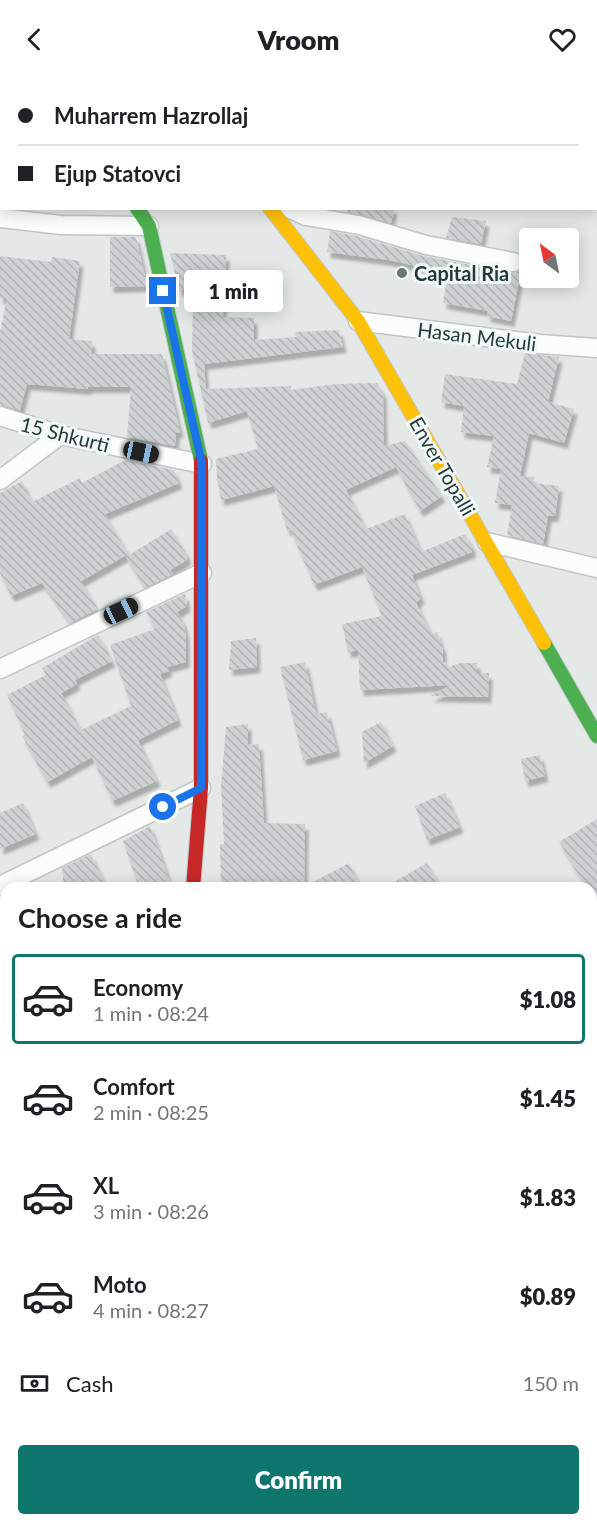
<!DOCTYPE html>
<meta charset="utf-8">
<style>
body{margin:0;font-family:Lato,sans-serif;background:#f2f2f2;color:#202124;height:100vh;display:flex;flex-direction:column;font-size:22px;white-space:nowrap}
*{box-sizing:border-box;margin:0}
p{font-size:20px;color:#757577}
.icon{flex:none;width:33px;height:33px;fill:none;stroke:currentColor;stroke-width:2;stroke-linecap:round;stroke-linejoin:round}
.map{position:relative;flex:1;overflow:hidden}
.side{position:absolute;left:0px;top:804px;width:597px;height:644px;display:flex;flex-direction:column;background:#fff;border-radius:18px 18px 0 0;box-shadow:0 3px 15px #0003}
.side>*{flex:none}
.banner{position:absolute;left:0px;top:0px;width:597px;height:132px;box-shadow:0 3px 15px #0003;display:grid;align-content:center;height:132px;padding:0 18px;background:#fff}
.needle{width:39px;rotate:327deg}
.tools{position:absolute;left:519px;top:150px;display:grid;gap:12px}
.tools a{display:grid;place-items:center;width:60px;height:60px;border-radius:6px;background:#fff;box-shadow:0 3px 15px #0003;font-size:30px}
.end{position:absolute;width:27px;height:27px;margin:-14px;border:8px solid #1a73e8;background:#fff;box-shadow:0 0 0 3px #fff}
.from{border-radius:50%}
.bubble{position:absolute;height:42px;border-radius:6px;background:#fff;box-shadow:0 3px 15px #0003;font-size:20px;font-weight:800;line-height:42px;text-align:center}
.car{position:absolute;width:18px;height:36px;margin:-18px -9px;border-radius:8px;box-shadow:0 0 4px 2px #0007;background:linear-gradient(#222 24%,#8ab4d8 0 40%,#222 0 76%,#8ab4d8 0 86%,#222 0)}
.banner b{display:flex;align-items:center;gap:21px;height:57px;font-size:22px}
.banner b+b{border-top:2px solid #e0e0e0}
.banner i{width:15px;height:15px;background:#202124}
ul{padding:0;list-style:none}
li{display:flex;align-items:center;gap:18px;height:90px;margin:0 12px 9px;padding:0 6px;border:3px solid transparent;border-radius:6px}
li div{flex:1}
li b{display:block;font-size:22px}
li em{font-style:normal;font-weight:800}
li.selected{border-color:#0f766e}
li>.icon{width:54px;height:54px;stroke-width:1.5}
h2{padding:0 18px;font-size:27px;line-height:72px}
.pay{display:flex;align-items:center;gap:15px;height:66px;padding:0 18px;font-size:22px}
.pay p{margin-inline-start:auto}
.button{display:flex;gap:12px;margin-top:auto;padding:12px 18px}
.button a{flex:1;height:69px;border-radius:6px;background:#0f766e;color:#fff;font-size:24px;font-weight:800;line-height:69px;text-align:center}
header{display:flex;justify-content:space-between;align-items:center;height:78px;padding:0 18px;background:#fff;font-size:27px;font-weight:800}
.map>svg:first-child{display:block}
</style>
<header><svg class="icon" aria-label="back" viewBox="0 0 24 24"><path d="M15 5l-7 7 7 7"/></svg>Vroom<svg class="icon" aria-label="heart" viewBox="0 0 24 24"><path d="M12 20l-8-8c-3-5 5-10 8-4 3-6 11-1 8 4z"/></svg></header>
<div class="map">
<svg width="597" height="1447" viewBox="0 0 597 1447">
<defs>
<pattern id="forest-crowns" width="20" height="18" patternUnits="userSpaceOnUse" patternTransform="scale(1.5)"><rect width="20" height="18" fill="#cee1d9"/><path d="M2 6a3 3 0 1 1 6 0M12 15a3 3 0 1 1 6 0" fill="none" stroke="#b1c2bb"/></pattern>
<pattern id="building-back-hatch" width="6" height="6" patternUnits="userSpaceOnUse" patternTransform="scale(1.5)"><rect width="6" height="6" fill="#ced2d2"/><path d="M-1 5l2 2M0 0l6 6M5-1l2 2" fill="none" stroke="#b1b5b5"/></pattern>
<filter id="shadow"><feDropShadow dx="3.5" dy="6" stdDeviation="1.5" flood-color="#0004"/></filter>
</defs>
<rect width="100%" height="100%" fill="#e4e9e8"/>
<!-- forest -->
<path fill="url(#forest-crowns)" d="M6,1378v64h189l-2,5h-193v-67z
M344,1442h192l-6,5h-183z"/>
<!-- building -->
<path fill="url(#building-back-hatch)" filter="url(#shadow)" d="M333,130h61l-3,15z
M452,139l34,4 -5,23 -35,-6z
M330,153l26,5 68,20 87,17 10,-2 -10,50 -24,-5 1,-5 -45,-8 5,-30 -59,-13 -62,-8z
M110,159h26l11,49 -37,1z
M170,175l56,2 -3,62 31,1v22l42,-3 -1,-5 44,-2 4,17 -139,17 2,25 85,-3v4l45,-6 41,-1 6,10 1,53 21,-5 37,55 -22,15 -24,-44 -50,23 20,39 39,-15 16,38 44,-18 7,13v5l-60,23 9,23 -5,5 15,31 6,-2 6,17v13h4l1,5 13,-4h16v10h12l-1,24 -58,-1 21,-11 -91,5 -2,-40 -10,2 -6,-28 40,-8 -20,-49 -48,18 -24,-56 -3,1 -13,-44 -53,14 -4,-22 -1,-19 42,-10 -11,-38 -39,12 -16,-72 1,-61h-14z
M0,178l51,6 1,-5 28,4 -11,78 23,2 -1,13h71l18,78 -4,1 -1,13 -48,-9 4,-50h-43v2l-61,-5 -7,26 -20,-5v-73l7,-33 -7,-1z
M525,275l34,4 -11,45 26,7 -10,34 -35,-10 -9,43 14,1v6l25,3 -4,30h-7l-5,28 -36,-9 5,-30 -17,-2 6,-34 -14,-2 7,-31 -33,-4 3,-26 -23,-4 4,-28 72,10z
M125,382l49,10 5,13 -74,31 23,40 -47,27 17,28 -28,14 -28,-40 -31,13 -11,-23v-80l22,-12 10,21 48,-24 2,5z
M171,451l16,26v5l-17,10 3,4 -28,14 -19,-31z
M185,516l2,12 -10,6 6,10 3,13v27l-19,5 2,4 -9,3 18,46 -40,20 19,41 -45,20 -20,-44 -45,25 -25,-46 3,-1 -18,-40 39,-20 -4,-7 56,-33 14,26 -37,19 2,4 -16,9 20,37 50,-24 -21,-61 45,-16 -9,-17z
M256,560l1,29 -28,3 2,-29z
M305,584l11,52 11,-2 10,39 -34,9 -23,-93z
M381,644l12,24 -29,17 -2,-31z
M248,646v21l11,-1 5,79 41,1 -1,63 45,-24 12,25h-140l-1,-44h4l-3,-58 5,-59z
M540,677l5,21 -20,5 -4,-22z
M445,715l15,34 -33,13 -12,-34z
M23,725l13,31 -36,15v-36z
M597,741v88l-6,-10v-9h-5l-27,-46z
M150,748l22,62h-33l-16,-47z
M91,776l16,34h-43l-2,-20z
M427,785l15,25h-58z"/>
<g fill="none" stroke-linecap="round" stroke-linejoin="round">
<defs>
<path id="street" d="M72,0v2
M0,41h2
M289,130l17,8 53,9 67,20 87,17
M0,140l61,7 88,1
M358,243l182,23 57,4
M0,338l60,19 142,29
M0,402l60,-45
M487,464l110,26
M0,591l202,-96
M0,808l201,-98
M0,984l6,-2
M0,1094l6,-3
M215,1447l2,-5"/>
<path id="fast" d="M137,130l12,18 52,235
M544,565l53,93"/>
<path id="slow" d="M196,0v2
M270,130l88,113 186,322"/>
<path id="jam" d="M193,810l8,-100v-327"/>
</defs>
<!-- street casing -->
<use href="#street" stroke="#c1c6c5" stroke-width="21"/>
<!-- fast casing -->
<use href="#fast" stroke="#c1c7c6" stroke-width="16"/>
<!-- slow casing -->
<use href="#slow" stroke="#c1c7c6" stroke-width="16"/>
<!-- jam casing -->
<use href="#jam" stroke="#c1c7c6" stroke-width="16"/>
<!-- street -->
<use href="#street" stroke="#fbfcfc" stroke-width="18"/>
<!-- fast -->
<use href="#fast" stroke="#4caf50" stroke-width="14"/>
<!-- slow -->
<use href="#slow" stroke="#ffc107" stroke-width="14"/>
<!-- jam -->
<use href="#jam" stroke="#c62828" stroke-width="14"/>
</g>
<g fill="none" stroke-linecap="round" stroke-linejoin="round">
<!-- route -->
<path stroke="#1a73e8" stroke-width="8" d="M163,729l38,-19 1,-324 -39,-173"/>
</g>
<!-- markers -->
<circle fill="#677777" stroke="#f2f8f6" stroke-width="2" cx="402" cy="195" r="6"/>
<g text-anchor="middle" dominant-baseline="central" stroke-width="6" stroke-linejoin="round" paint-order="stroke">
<!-- poi labels -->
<g font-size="20" font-weight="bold" fill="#233a3a" stroke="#f2f8f6" text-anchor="start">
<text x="414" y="195">Capital Ria</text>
</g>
<!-- street labels -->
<g font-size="20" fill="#233a3a" stroke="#f2f8f6">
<text transform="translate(477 258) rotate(7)">Hasan Mekuli</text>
<text transform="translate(65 356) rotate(14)">15 Shkurti</text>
<text transform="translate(443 388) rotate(60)">Enver Topalli</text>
</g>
</g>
</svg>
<div class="tools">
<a><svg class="needle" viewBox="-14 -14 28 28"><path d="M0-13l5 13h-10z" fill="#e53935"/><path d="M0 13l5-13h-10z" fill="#757577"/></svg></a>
</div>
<i class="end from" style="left:163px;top:729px"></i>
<i class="end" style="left:163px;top:213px"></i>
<div class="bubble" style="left:184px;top:192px;width:99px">1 min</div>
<i class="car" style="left:141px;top:374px;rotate:102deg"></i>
<i class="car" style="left:121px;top:533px;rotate:65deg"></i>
<div class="banner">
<b><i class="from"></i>Muharrem Hazrollaj</b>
<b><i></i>Ejup Statovci</b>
</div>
<section class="side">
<h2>Choose a ride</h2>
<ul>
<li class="selected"><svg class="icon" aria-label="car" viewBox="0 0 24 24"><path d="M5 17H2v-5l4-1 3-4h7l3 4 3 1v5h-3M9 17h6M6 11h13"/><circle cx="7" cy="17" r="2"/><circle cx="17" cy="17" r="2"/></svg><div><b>Economy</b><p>1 min · 08:24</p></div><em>$1.08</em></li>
<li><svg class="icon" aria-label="car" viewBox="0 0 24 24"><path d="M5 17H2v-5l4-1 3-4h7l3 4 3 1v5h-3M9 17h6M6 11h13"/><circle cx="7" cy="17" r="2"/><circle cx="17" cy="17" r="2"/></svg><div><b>Comfort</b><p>2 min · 08:25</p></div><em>$1.45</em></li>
<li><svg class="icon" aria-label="car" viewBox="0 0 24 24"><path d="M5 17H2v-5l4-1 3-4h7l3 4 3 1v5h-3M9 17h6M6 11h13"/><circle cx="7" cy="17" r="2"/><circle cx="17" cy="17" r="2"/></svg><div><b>XL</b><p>3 min · 08:26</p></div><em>$1.83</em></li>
<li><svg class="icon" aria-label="car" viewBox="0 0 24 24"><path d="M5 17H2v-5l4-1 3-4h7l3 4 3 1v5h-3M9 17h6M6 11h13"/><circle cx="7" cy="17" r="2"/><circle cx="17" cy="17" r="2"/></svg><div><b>Moto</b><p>4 min · 08:27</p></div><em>$0.89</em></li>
</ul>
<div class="pay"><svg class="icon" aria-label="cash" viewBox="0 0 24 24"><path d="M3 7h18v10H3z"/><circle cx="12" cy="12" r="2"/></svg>Cash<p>150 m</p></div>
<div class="button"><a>Confirm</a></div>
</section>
</div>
